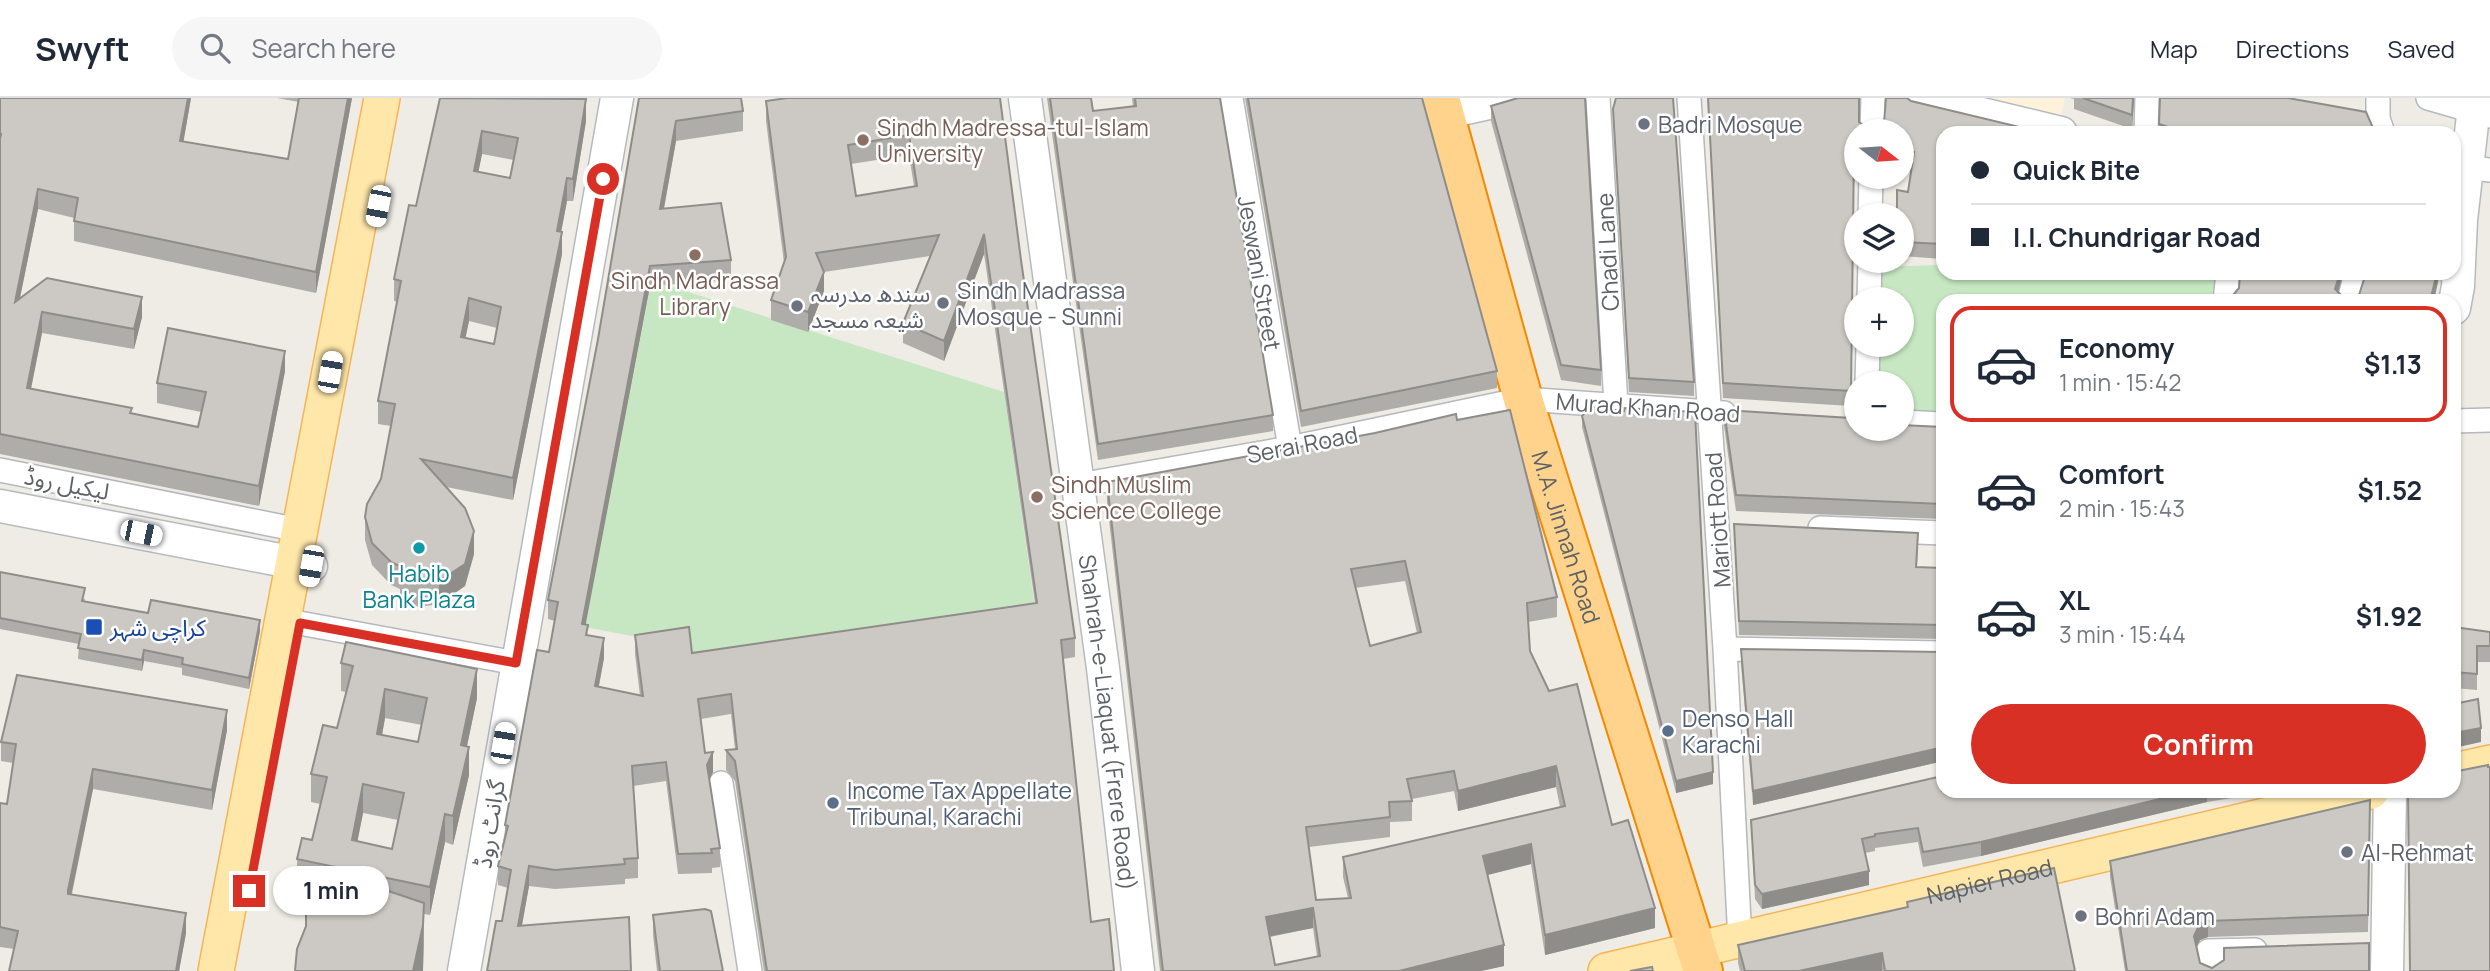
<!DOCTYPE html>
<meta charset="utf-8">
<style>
body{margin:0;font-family:Manrope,"Noto Sans Arabic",sans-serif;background:#f6f6f7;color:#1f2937;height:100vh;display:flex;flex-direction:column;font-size:26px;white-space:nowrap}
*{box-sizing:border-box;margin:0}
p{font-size:23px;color:#747a83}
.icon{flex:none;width:38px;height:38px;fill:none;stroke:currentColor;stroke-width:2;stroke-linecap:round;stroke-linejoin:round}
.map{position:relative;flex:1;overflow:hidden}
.drawer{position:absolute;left:1936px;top:196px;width:525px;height:504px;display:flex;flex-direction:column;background:#fff;border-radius:21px;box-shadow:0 2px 5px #0004}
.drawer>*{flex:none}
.banner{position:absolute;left:1936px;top:28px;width:525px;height:154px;border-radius:21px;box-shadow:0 2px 5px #0004;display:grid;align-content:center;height:154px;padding:0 35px;background:#fff}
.needle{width:46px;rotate:107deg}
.fabs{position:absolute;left:1844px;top:21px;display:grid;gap:14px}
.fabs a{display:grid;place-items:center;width:70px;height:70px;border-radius:50%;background:#fff;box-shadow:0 2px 5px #0004;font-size:35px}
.end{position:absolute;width:32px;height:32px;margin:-16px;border:9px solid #d93025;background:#fff;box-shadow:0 0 0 4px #fff}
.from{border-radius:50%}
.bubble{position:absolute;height:49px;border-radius:24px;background:#fff;box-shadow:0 2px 5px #0004;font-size:23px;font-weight:700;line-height:49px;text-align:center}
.car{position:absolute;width:21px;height:42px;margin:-21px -10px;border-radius:9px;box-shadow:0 0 5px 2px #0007;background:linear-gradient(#fff 24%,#345 0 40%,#fff 0 76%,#345 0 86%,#fff 0)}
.banner b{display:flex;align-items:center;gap:24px;height:66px;font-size:26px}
.banner b+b{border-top:2px solid #e0e1e3}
.banner i{width:18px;height:18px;background:#1f2937}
ul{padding:12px 0 0;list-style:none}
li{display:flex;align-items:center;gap:21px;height:116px;margin:0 14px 10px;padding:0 21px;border:4px solid transparent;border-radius:21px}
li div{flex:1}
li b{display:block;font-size:26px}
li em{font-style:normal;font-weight:700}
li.on{border-color:#d93025}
li>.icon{width:63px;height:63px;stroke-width:1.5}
.primary-button{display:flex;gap:14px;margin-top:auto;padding:14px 35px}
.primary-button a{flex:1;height:80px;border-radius:42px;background:#d93025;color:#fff;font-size:28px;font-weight:700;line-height:80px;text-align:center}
header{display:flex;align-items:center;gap:42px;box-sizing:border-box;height:98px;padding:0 35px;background:#fff;border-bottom:2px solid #e0e1e3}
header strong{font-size:33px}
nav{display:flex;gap:38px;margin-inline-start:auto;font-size:24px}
.search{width:490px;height:63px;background:#f6f6f7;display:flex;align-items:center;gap:18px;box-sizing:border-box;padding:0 24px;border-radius:38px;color:#747a83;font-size:26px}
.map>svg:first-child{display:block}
</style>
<header>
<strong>Swyft</strong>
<div class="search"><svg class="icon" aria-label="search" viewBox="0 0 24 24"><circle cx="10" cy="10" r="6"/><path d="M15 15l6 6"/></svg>Search here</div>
<nav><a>Map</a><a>Directions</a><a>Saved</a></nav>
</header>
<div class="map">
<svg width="2490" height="873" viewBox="0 0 2490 873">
<rect width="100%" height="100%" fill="#efece5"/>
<!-- commercial -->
<path fill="#fef2db" d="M1916,0h149l-8,34z"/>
<!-- green -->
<path fill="#c6e7c1" d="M1942,167v8h286l-3,28h-283v123l-40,-2v-39h-35l1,-38h34v-46h-33v-32z
M651,185l15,2 338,107 33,230 -345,51 -3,-26 -104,-20z"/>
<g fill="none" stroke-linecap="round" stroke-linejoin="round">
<defs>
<path id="street" d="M1231,0l59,350
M1598,0l18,307
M1689,0l36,551 15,292
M2378,0v20l5,15
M2428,0l62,18
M1872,33l1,-33
M2146,35l1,-35
M2466,69l24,3
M1870,117l1,-38
M1869,201l1,-38
M2225,203l3,-28
M2349,203l7,-28
M1867,285l1,-38
M2454,323l36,-1
M1902,324l40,2
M0,372l299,60
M1079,387l211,-37 233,-49 201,14
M1820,430l122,5
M283,522l233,43
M1725,551l217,4
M721,685l29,188
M2211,873l-3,-20 47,-1"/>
<g id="secondary">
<path id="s1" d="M1025,0l78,570 35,303"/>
<path d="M1915,0l146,35"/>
<path d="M1444,15l68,-15"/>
<path d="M2454,210l4,-22 3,-66 14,-122"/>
<path d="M0,408l311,60"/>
<path d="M464,873l153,-873"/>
<path d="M2387,873l3,-180"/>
</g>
<g id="primary">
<path d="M2454,673l36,-8"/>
<path d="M216,873l166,-873"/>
<path id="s2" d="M1606,873l765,-180"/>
</g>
<g id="highway">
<path id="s3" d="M1440,0l83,301 180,572"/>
</g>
</defs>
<!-- street casing -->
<use href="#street" stroke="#b5b8bc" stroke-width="26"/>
<!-- secondary casing -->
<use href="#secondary" stroke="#b6babf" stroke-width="35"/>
<!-- primary casing -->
<use href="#primary" stroke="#f4b559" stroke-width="38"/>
<!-- highway casing -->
<use href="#highway" stroke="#f48900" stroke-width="42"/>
<!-- street -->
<use href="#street" stroke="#fff" stroke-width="23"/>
<!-- secondary -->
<use href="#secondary" stroke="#fff" stroke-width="32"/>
<!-- primary -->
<use href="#primary" stroke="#ffe7aa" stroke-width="35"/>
<!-- highway -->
<use href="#highway" stroke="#ffd38c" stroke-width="38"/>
</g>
<!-- wall -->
<path fill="#afada9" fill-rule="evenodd" d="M0,0h191l-8,44 105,17 11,-57 -22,-4h75l-36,195 -242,-52v-23l-36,-9 -18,89 122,19 -8,32 -92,-16 -11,56 101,25 66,13 3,-15 -44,-9v-20l128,-12 -26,135 -259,-52z
M440,0l146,23 -13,80h-6l-6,30 1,23 -49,246 -67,-13 28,67 -9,32 -26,18 -20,3 -19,-5v-13l-9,-4 -19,-20 -7,-25v-23l16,-38 10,-53 -13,-2v-23l19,-99 -3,-1v-22l22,-73zM482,56l32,6 -4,18 -32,-6zM469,223l28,7 -3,16 -29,-6z
M639,0l104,13v20l-67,10 -12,68 67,51v20l-81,6 -65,338 3,12 16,22 -5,28 41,10 -5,-42v-19l57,18 343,-50 -51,-349 -40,107 -41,-18v-20l27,-67 -106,16v19l-16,41 -37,-12v-20l13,-37 -18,-142v-20l234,-3 21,162 54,378v19l-12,2 28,263 23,49h-350l-29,-190 -9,-11v-20l9,-1 -4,-35 -30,5 4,34 8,19 -4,8 11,68v19l-8,1v5l-34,1 -12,-93 -33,5 5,72v20l-13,1v5l-70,5 -26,-3 -7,40 109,45 -129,-50 6,-33 -10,-3v-19l7,-27v-14l44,-173 6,-31 -7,-2v-19l50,-261zM909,57l5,31 -58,10 -5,-32z
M1047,0h44l2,13 40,-4 -1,-9h88l53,317v16l-175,29z
M1245,0h177l75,273v17l-196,39z
M1708,0l151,24 12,8 13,-7 27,-22 31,32v126l-40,-3v-41l6,-23 4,-25h-10v-36h-45v33h-3l-3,242 -128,-8z
M2070,0h64l-2,31 -58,-20v-10z
M1491,8l110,264v16l-40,-6 -70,-259z
M1613,11l81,273v14l-65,-4z
M2159,26l214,4 12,5h-226z
M1724,312l127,13 91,4v92l-206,-8 -12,-85z
M1582,318l131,368 -37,9 -94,-366z
M1457,322l100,177v20l-29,5 2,29 82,174 43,103 -110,27 -14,-91 -43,11 16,91 -23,5h-321l-53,-469v-20zM1405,483l12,52 -47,13 -15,-58zM1556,689l4,20 -217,50v20l5,21 -32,2 -7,-53 81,-10v-15l22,-1v-22l42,-8 4,20zM1313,830l4,28 -42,9 -5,-28z
M1734,426l184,23 -1,20 25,1v71l-203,-4z
M0,474l85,27 -1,3 64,11 112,18 -11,58 -67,-14v-7l-38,-7 -2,10 -64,-12 1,-15 -79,-15z
M2454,529l36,19v16h-13v28l-23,-2z
M1741,551l201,3v111l-3,-1 -186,43 -12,-142z
M341,565l136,35 -10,48 2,29 -16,70 -8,-3 -15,73 -6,-1v32l-1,25h-128l11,-45 4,-36 -13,-2v-29l15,-19 8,-36 -9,-2v-28l26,-46 9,-36 -5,-1zM385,620l37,7 -4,17 -36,-7zM363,715l35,7 -6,29 -35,-7z
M227,632l-15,80 -119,-21 -21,105 114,39 -7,38h-170l5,-22 -14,-2v-144l7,1 6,-41 -12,-2v-19z
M1942,693h333l-68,11 -226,54 -58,11 -5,-25 -43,6v3l-10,2 4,32 -107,24 -7,-10 -4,-79z
M2370,702l-2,132 -160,5 -8,3 -4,7 4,16 12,5 157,3h-244l-15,-94v-16z
M1907,804l168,69h-335l-2,-8v-18l169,-38z
M653,817l70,56h-66l-4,-36z"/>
<!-- shaded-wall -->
<path fill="#8f8d89" d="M188,0h3l-11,64v-21z
M348,0h4l-36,195v-21z
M2133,0h1l-2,31v-14z
M586,1v22l-13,80v-22z
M676,23v20l-16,88v-20z
M482,33v23l-8,40v-23z
M567,80v23l-10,53v-23z
M38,91v20l-23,113v-20z
M562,134v22l-49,246v-22z
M984,136v20l-40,107v-20z
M650,168v20l-68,358v-20z
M824,174v19l-16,41v-20z
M2340,175h3l-7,28 -1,-12z
M2437,175h3l-6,28h-4z
M142,199v20l-8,32v-20z
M469,200v23l-8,39v-23z
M42,214v21l-15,75v-20z
M285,253v20l-26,135v-20z
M474,433v23l-9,32 -26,18v-23z
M260,522v11l-11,58v-11z
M604,540v20l-9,47v-19z
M144,552v11l-2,10v-11z
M477,571v29l-16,76v-29z
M385,591v29l-8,45v-29z
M227,612v20l-15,80v-20z
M2481,630v14l-27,6v-15z
M469,649v28l-16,70v-29z
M1939,650v14l-186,43v-14z
M713,654v20l-6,13v-20z
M1556,668v21l-98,24v-20z
M93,671v20l-25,121v-20z
M1713,674v12l-37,9v-12z
M363,686v29l-11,56v-29z
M2193,693h14v11l-226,54v-14z
M445,716v28l-15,73v-28z
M1531,746v20l-48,12v-20z
M529,768v20l-11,60v-20z
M1869,773v14l-107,24v-15z
M424,805l-1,65v3h-10z
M1313,810v20l-47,9v-20z
M1655,810v20l-110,27v-20z
M186,815v20l-7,38h-3z
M2208,823v16l-8,3 -6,12v-16l6,-13z
M1504,847v21l-23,5h-82z
M1882,855v18h-83z"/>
<!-- building -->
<path fill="#ccc9c4" stroke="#8f8d89" stroke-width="2" fill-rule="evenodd" d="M0,0h188l-8,43 108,18 11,-61h49l-32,174 -242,-51 4,-23 -40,-9 -23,113 32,-24 95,19 -8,32 -92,-17 -15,76 105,20 -2,5 68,14 8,-35 -49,-9 11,-55 117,23 -26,135 -259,-52v-295l1,-5h-1z
M440,0l146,1 -13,80 -6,-1 -10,53 5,1 -49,246 -92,-19 44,49 9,23 -9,33 -26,17 -20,3 -19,-5 4,-11 -13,-6 -19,-19 -7,-26 2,-13 14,-25 14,-75 -17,-3 23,-120 -7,-2 15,-74 7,1zM482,33l36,7 -8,40 -36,-7zM469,200l32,9 -7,37 -33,-7z
M639,0h102l2,13 -67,10 -16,88 61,-6 10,57 -81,6 -68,358 6,1 -2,10 18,3 -9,48 48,10 -8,-61 54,-8 3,26 345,-50 -53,-369 -40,107 -41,-18 36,-88 -123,18 8,19 -16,40 -37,-12 15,-43 -20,-156 21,-3h213l21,162 54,378 -14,2 30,282 18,-3 5,52h-347l-32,-210 -9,-11 11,-1 -6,-55 -33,5 7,54 8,-1 -6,13 13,83 -9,1 1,4 -34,1 -12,-92 -34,4 6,92 -14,1 1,5 -70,6 -26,-4 -11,60 111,-9 2,54h-144l9,-50h6l9,-51 -13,-4 10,-40 -3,-1 32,-175 12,2 9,-50 -10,-2 50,-261zM909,37l8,51 -61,10 -8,-51z
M1050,0h41l2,13 43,-5 -1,-8h85l53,317 -175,29z
M1248,0h174l75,273 -196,40z
M1518,0h67l16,272 -40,-5 -70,-259z
M1616,0h57l21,284 -65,-4 -16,-269z
M1708,0h151v24l12,8 13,-7 2,-25h21l4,3 133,32h-102v111l-40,-2v-27h-5v-25l11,2 6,-40h-12v-21h-45v19h-3l-3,241 -128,-8z
M2083,0h50l-1,17z
M2160,0h128l78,14 7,16 12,5h-212l1,-4 -15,-5z
M2076,29l28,6h-34z
M2240,175h100l-5,16 11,11 13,-5 7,-22h71l-7,28h-202l11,-13z
M1590,309l34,4v-3l71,4 18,360 -37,9 -94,-365z
M1510,312l47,187 -30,6 3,48 19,40 28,-7 35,141 16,-5 27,88 -110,27 -14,-91 -48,12 21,89 -105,26h-236l-56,-489 268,-49 81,-19 1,6zM1405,463l16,71 -51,14 -19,-77zM1556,668l9,40 -222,51 8,41 -35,2 -10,-73 84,-10 -1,-15 23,-1 -5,-22 47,-8 4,20zM1313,810l7,48 -45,9 -9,-48z
M1724,312l127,8v5h6v6h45v-4l40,2v77l-206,-9z
M1734,426l184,9 -2,34 26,1v57l-203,-4z
M0,474l85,16 -3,13 66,12 3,-13 109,20 -11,58 -67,-14 1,-6 -39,-8 -2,10 -64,-12 3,-14 -81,-16z
M2454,529l36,5v14h-13v28l-23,-2z
M346,544l131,27 -16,76 8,2 -16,69 -8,-2 -15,73 -133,-28 5,-21 10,2 15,-63 -16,-3 12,-49 14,3 16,-62 -12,-3zM385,591l42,9 -9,44 -41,-8zM363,686l41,9 -12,56 -40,-9z
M1741,551l201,3v97l-3,-1 -186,43z
M17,577l210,35 -15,80 -119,-21 -25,121v4l118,19 -10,58h-167l9,-40 -18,-4v-124l7,1 9,-60 -15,-2z
M2478,601l3,29 -27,5v-29z
M2488,667v2h2v204h-80l-2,-180h46v-21l4,1z
M1942,678v15h251l-212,51 -58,10 -5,-24 -43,6v2l-13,3 7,32 -107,23 -7,-9 -4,-65z
M2370,702l-2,115 -160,6 -8,2 -6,13 6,27 12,5 12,-8v-12l145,-5v28h-242l-17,-110z
M317,769l107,36 -1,22 -10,46h-118l2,-22 9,-23v-24z
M2054,770l21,103h-190l-3,-18 -83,18h-54l-7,-26 170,-38 -1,-5z
M705,811l6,2 12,60h-63l-7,-56z
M1652,869l1,4h-23z"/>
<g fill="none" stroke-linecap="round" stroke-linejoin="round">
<!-- route -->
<path stroke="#d93025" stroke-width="9" d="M249,793l51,-268 216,40 87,-484"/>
</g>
<!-- markers -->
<g fill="#6b7280" stroke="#fff" stroke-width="2.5">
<circle cx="1644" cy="26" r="7"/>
<circle cx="943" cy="205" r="7"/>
<circle cx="797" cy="208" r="7"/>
<circle cx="2347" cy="754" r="7"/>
<circle cx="2081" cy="818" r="7"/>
</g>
<g fill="#8d6e63" stroke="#fff" stroke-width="2.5">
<circle cx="863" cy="42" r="7"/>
<circle cx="695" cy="157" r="7"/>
<circle cx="1037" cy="399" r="7"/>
</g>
<circle fill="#0f9aa8" stroke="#fff" stroke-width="2.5" cx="419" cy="450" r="7"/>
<rect fill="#1a4fb4" stroke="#fff" stroke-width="2.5" x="85" y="520" width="18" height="18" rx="3.5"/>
<g fill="#5c6f8a" stroke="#fff" stroke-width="2.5">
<circle cx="1668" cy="633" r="7"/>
<circle cx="833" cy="705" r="7"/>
</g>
<g text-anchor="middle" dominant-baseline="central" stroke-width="5" stroke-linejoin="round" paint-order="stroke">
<!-- worship labels -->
<g font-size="23" fill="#5b616d" stroke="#fff" text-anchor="start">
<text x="1658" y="26">Badri Mosque</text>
<text x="957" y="192">Sindh Madrassa<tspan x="957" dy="26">Mosque - Sunni</tspan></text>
<text x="811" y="195">سندھ مدرسہ<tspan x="811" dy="26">شیعہ مسجد</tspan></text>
<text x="2361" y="754">Al-Rehmat</text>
<text x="2095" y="818">Bohri Adam</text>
</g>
<!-- education labels -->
<g font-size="23" fill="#785e54" stroke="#fff" text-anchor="start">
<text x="877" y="29">Sindh Madressa-tul-Islam<tspan x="877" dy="26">University</tspan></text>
<text x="695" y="182" text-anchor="middle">Sindh Madrassa<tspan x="695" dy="26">Library</tspan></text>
<text x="1051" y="386">Sindh Muslim<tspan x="1051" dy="26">Science College</tspan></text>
</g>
<!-- street labels -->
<g font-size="23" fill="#5c6266" stroke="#fff">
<text transform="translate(1607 154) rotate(-93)">Chadi Lane</text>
<text transform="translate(1260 175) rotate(80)">Jeswani Street</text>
<text transform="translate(1648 309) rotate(4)">Murad Khan Road</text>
<text transform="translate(1302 346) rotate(-11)">Serai Road</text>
<text transform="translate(67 385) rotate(11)">لیکیل روڈ</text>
<text transform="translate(1717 422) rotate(-94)">Mariott Road</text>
<text stroke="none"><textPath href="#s3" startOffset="457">M.A. Jinnah Road</textPath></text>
<text stroke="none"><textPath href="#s1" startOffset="630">Shahrah-e-Liaquat (Frere Road)</textPath></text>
<text transform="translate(489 726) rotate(-81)">گرانٹ روڈ</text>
<text stroke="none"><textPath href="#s2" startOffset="394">Napier Road</textPath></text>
</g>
<!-- culture labels -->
<g font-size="23" fill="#0d838f" stroke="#fff">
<text x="419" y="475">Habib<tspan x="419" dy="26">Bank Plaza</tspan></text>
</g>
<!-- transit labels -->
<g font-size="23" fill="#164399" stroke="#fff" text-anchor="start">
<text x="110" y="529">کراچی شہر</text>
</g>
<!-- service labels -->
<g font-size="23" fill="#4e5e75" stroke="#fff" text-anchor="start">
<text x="1682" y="620">Denso Hall<tspan x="1682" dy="26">Karachi</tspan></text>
<text x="847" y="692">Income Tax Appellate<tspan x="847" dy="26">Tribunal, Karachi</tspan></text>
</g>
</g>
</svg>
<div class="fabs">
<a><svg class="needle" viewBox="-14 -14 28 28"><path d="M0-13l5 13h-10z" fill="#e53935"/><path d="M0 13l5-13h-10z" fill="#747a83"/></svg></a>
<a><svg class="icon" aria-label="layers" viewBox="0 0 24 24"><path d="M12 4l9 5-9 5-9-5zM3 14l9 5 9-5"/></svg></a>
<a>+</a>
<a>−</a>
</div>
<i class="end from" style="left:603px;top:81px"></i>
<i class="end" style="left:249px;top:793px"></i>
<div class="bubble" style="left:273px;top:768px;width:116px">1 min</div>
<i class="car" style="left:378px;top:108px;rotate:191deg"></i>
<i class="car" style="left:330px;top:274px;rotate:10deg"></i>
<i class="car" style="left:141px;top:435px;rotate:102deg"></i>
<i class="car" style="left:311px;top:468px;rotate:190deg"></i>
<i class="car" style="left:503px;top:645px;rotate:10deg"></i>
<div class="banner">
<b><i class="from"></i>Quick Bite</b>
<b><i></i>I.I. Chundrigar Road</b>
</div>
<section class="drawer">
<ul>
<li class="on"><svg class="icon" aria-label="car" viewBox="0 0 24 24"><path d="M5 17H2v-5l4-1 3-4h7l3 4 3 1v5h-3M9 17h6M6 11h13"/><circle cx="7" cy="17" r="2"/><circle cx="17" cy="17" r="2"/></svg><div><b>Economy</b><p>1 min · 15:42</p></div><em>$1.13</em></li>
<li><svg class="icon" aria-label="car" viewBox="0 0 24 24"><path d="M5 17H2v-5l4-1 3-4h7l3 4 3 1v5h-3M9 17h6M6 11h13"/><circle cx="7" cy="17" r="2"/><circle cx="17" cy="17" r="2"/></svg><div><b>Comfort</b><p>2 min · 15:43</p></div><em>$1.52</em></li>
<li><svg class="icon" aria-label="car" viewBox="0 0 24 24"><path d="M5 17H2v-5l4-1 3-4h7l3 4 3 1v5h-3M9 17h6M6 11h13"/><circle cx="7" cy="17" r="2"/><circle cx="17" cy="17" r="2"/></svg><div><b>XL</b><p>3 min · 15:44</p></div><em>$1.92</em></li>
</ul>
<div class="primary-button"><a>Confirm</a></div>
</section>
</div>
